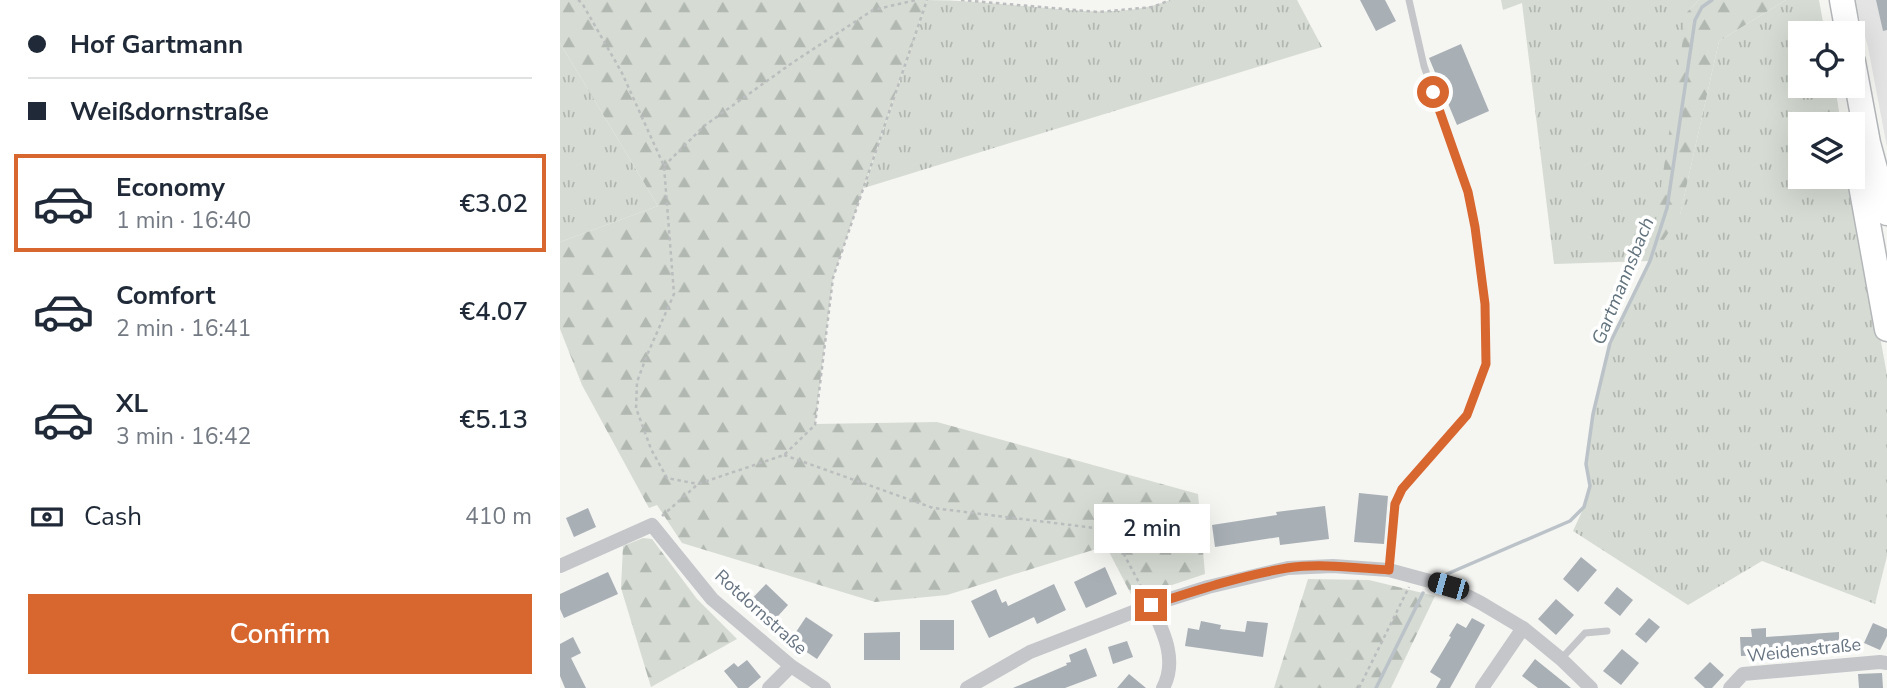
<!DOCTYPE html>
<meta charset="utf-8">
<style>
body{margin:0;font-family:"Nunito Sans",sans-serif;background:#f2f2f3;color:#1f2937;height:100vh;display:flex;flex-direction:column;font-size:26px;white-space:nowrap}
*{box-sizing:border-box;margin:0}
p{font-size:23px;color:#747a83}
.icon{flex:none;width:38px;height:38px;fill:none;stroke:currentColor;stroke-width:2;stroke-linecap:round;stroke-linejoin:round}
.map{position:relative;flex:1;overflow:hidden}
.panel{display:flex;flex-direction:column;background:#fff;width:560px}
.panel>*{flex:none}
.hud{display:grid;align-content:center;height:154px;padding:0 28px;background:#fff}
.buttons{position:absolute;left:1228px;top:21px;display:grid;gap:14px}
.buttons a{display:grid;place-items:center;width:77px;height:77px;border-radius:0px;background:#fff;box-shadow:0 7px 28px #0002;font-size:35px}
.end{position:absolute;width:32px;height:32px;margin:-16px;border:9px solid #d8662f;background:#fff;box-shadow:0 0 0 4px #fff}
.from{border-radius:50%}
.bubble{position:absolute;height:49px;border-radius:0px;background:#fff;box-shadow:0 7px 28px #0002;font-size:23px;font-weight:600;line-height:49px;text-align:center}
.car{position:absolute;width:21px;height:42px;margin:-21px -10px;border-radius:9px;box-shadow:0 0 5px 2px #0007;background:linear-gradient(#222 24%,#8ab4d8 0 40%,#222 0 76%,#8ab4d8 0 86%,#222 0)}
.hud b{display:flex;align-items:center;gap:24px;height:66px;font-size:26px}
.hud b+b{border-top:2px solid #e0e1e3}
.hud i{width:18px;height:18px;background:#1f2937}
ul{padding:0;list-style:none}
li{display:flex;align-items:center;gap:21px;height:98px;margin:0 14px 10px;padding:0 14px;border:4px solid transparent;border-radius:0px}
li div{flex:1}
li b{display:block;font-size:26px}
li em{font-style:normal;font-weight:600}
li.active{border-color:#d8662f}
li>.icon{width:63px;height:63px;stroke-width:1.5}
.pay{display:flex;align-items:center;gap:18px;height:77px;padding:0 28px;font-size:26px}
.pay p{margin-inline-start:auto}
.button{display:flex;gap:14px;margin-top:auto;padding:14px 28px}
.button a{flex:1;height:80px;border-radius:0px;background:#d8662f;color:#fff;font-size:28px;font-weight:600;line-height:80px;text-align:center}
main{display:flex;flex:1;min-height:0}
.map>svg:first-child{display:block}
</style>
<main>
<section class="panel">
<div class="hud">
<b><i class="from"></i>Hof Gartmann</b>
<b><i></i>Weißdornstraße</b>
</div>
<ul>
<li class="active"><svg class="icon" aria-label="car" viewBox="0 0 24 24"><path d="M5 17H2v-5l4-1 3-4h7l3 4 3 1v5h-3M9 17h6M6 11h13"/><circle cx="7" cy="17" r="2"/><circle cx="17" cy="17" r="2"/></svg><div><b>Economy</b><p>1 min · 16:40</p></div><em>€3.02</em></li>
<li><svg class="icon" aria-label="car" viewBox="0 0 24 24"><path d="M5 17H2v-5l4-1 3-4h7l3 4 3 1v5h-3M9 17h6M6 11h13"/><circle cx="7" cy="17" r="2"/><circle cx="17" cy="17" r="2"/></svg><div><b>Comfort</b><p>2 min · 16:41</p></div><em>€4.07</em></li>
<li><svg class="icon" aria-label="car" viewBox="0 0 24 24"><path d="M5 17H2v-5l4-1 3-4h7l3 4 3 1v5h-3M9 17h6M6 11h13"/><circle cx="7" cy="17" r="2"/><circle cx="17" cy="17" r="2"/></svg><div><b>XL</b><p>3 min · 16:42</p></div><em>€5.13</em></li>
</ul>
<div class="pay"><svg class="icon" aria-label="cash" viewBox="0 0 24 24"><path d="M3 7h18v10H3z"/><circle cx="12" cy="12" r="2"/></svg>Cash<p>410 m</p></div>
<div class="button"><a>Confirm</a></div>
</section>
<div class="map">
<svg width="1327" height="688" viewBox="0 0 1327 688">
<defs>
<pattern id="grass-tufts" width="24" height="20" patternUnits="userSpaceOnUse" patternTransform="scale(1.75)"><rect width="24" height="20" fill="#d6dcd3"/><path d="M3 7l-1-3M5 7V3M7 7l1-3M15 17l-1-3M17 17v-4M19 17l1-3" fill="none" stroke="#b1b7b1"/></pattern>
<pattern id="forest-firs" width="22" height="20" patternUnits="userSpaceOnUse" patternTransform="scale(1.75)"><rect width="22" height="20" fill="#d6dcd3"/><path d="M5 1l3.5 6h-7zM16 11l3.5 6h-7z" fill="#b1b7b1"/></pattern>
</defs>
<rect width="100%" height="100%" fill="#f5f5f2"/>
<!-- built -->
<path fill="#e3e4e3" d="M1294,0h33v147l-19,-100z"/>
<!-- grass -->
<path fill="url(#grass-tufts)" d="M367,0c37,0 73,4 109,7 44,4 91,10 134,-7h127l25,47 -458,141z
M941,0h198l-12,12 -7,203 39,-174 67,-41h33l6,33h-24v53h34l6,38h-40v53h50l36,198v181l-12,48 -113,-43 -74,44 -115,-74 11,-24 6,-21 -4,-22 7,-50 17,-71 39,-82 -95,3 -32,-261 -19,7z
M0,43l98,163 -98,36z"/>
<!-- forest -->
<path fill="url(#forest-firs)" d="M0,0h367l-94,278 -18,146 122,-2 261,72 7,80 -72,24 -27,-52 -159,49 -72,7 -193,-59 -25,-38 -8,3 -67,-123 -22,-56v-87l98,-36 -98,-163z
M1139,0h87l-67,41 -39,174 -30,46 37,-249z
M83,538l9,1 45,60 40,40 -86,48 -30,-99 2,-42z
M748,579l61,1 66,16 -44,92h-117z"/>
<g fill="none" stroke-linecap="round" stroke-linejoin="round">
<!-- stream -->
<path stroke="#bbc3c9" stroke-width="3.5" d="M887,574l123,-53 14,-14 6,-21 -4,-22 7,-50 17,-71 40,-82 17,-53 28,-188 7,-13 10,-7
M816,688l47,-95"/>
</g>
<!-- building -->
<path fill="#a8afb5" d="M800,0h25l11,21 -20,10z
M1316,0h11v30l-4,1z
M901,44l28,67 -32,14 -28,-67z
M799,493l29,3 -4,48 -30,-2z
M765,506l4,33 -49,6 -1,-8 -64,10 -3,-22 65,-10 -1,-3z
M28,508l8,19 -22,10 -8,-19z
M1021,557l16,13 -19,22 -15,-13z
M545,567l12,27 -31,14 -12,-26z
M48,572l10,22 -54,24 -4,-9v-15z
M206,584l22,21 -19,21 -23,-21z
M494,584l12,26 -29,14 -3,-7 -45,21 -18,-37 25,-12 6,14 4,-2 2,5z
M1057,587l16,13 -13,16 -16,-13z
M996,599l18,16 -18,20 -18,-16z
M246,617l27,18 -16,24 -27,-18z
M912,618l13,7 -35,63h-14l5,-9 -11,-7 21,-35 -2,-1 8,-13 9,5z
M1089,618l11,9 -14,16 -11,-9z
M360,620h34v30h-34z
M641,621l20,4 -1,4 25,3 2,-11 21,2 -5,34 -78,-11 3,-18 11,2z
M1313,623l14,6v7l-7,14 -16,-7z
M1206,628v9l73,-5v20l-98,4 -1,-19h12l-1,-8z
M340,632v28h-36v-27z
M13,637l8,16 -10,5 15,30h-21l-5,-12v-32z
M567,641l6,16 -20,7 -5,-17z
M526,648l11,28 -32,12h-52l54,-23 -1,-2 5,-1 -2,-7z
M1062,649l17,14 -18,22 -18,-14z
M975,659l36,29h-33l-16,-12z
M187,660l14,17 -13,11h-10l-14,-17 10,-8 4,4z
M1150,662l14,13 -12,13h-7l-11,-10z
M1322,673l1,15h-24l-1,-14z
M569,674l17,14h-29z"/>
<g fill="none" stroke-linecap="round" stroke-linejoin="round">
<defs>
<path id="trunk" d="M1282,0l6,33
M1293,62l18,97
M1293,141l34,188
M1308,143l19,70"/>
</defs>
<!-- trunk casing -->
<use href="#trunk" stroke="#b4b7ba" stroke-width="27"/>
<!-- path -->
<path stroke="#bbbdbf" stroke-width="2.5" stroke-dasharray="3.5 3.5" stroke-linecap="butt" d="M18,0l4,3 40,70 42,93 10,128 -27,61 -10,27 -1,26 15,41 16,29 31,6
M401,0l137,12 55,-5 17,-7
M104,166l40,-40 88,-63 81,-53 43,-10
M224,455l149,53 178,22 33,62
M102,516l36,-32 86,-29 31,-30 18,-147 94,-278
M799,688l50,-101"/>
<!-- service -->
<path stroke="#c4c6ca" stroke-width="7" d="M829,570l5,-66 8,-14 65,-75 19,-51 -1,-60 -10,-77 -7,-35 -44,-126 -15,-66
M1001,659l24,-26 22,-2"/>
<!-- minor -->
<path stroke="#c4c6ca" stroke-width="14" d="M0,566l92,-41 60,74 79,67 33,22
M591,605c12,26 27,55 12,83
M209,688l22,-22
M407,688l63,-36 121,-47 57,-18 80,-19 45,-2 56,4 59,16 33,17 42,25 38,31 30,29
M922,688l41,-60
M1170,688l13,-14 137,-12 7,1"/>
<!-- trunk -->
<use href="#trunk" stroke="#fff" stroke-width="24"/>
</g>
<g fill="none" stroke-linecap="round" stroke-linejoin="round">
<!-- route -->
<path stroke="#d8662f" stroke-width="9" d="M591,605c44,-14 89,-29 136,-37 33,-5 69,0 102,2l6,-66 7,-15 65,-74 19,-51 -1,-60 -10,-77 -7,-35 -35,-100"/>
</g>
<g text-anchor="middle" dominant-baseline="central" stroke-width="7" stroke-linejoin="round" paint-order="stroke">
<!-- street labels -->
<g font-size="18" fill="#667381" stroke="#fff">
<text transform="translate(201 612) rotate(42)">Rotdornstraße</text>
<text transform="translate(1244 650) rotate(-6)">Weidenstraße</text>
</g>
<!-- water labels -->
<g font-size="19" font-style="italic" fill="#62737e" stroke="#fff">
<text transform="translate(1063 281) rotate(-68)">Gartmannsbach</text>
</g>
</g>
</svg>
<div class="buttons">
<a><svg class="icon" aria-label="locate" viewBox="0 0 24 24"><circle cx="12" cy="12" r="6"/><path d="M12 2v4M12 18v4M2 12h4M18 12h4"/></svg></a>
<a><svg class="icon" aria-label="layers" viewBox="0 0 24 24"><path d="M12 4l9 5-9 5-9-5zM3 14l9 5 9-5"/></svg></a>
</div>
<i class="end from" style="left:873px;top:92px"></i>
<i class="end" style="left:591px;top:605px"></i>
<div class="bubble" style="left:534px;top:504px;width:116px">2 min</div>
<i class="car" style="left:888px;top:586px;rotate:286deg"></i>
</div>
</main>
